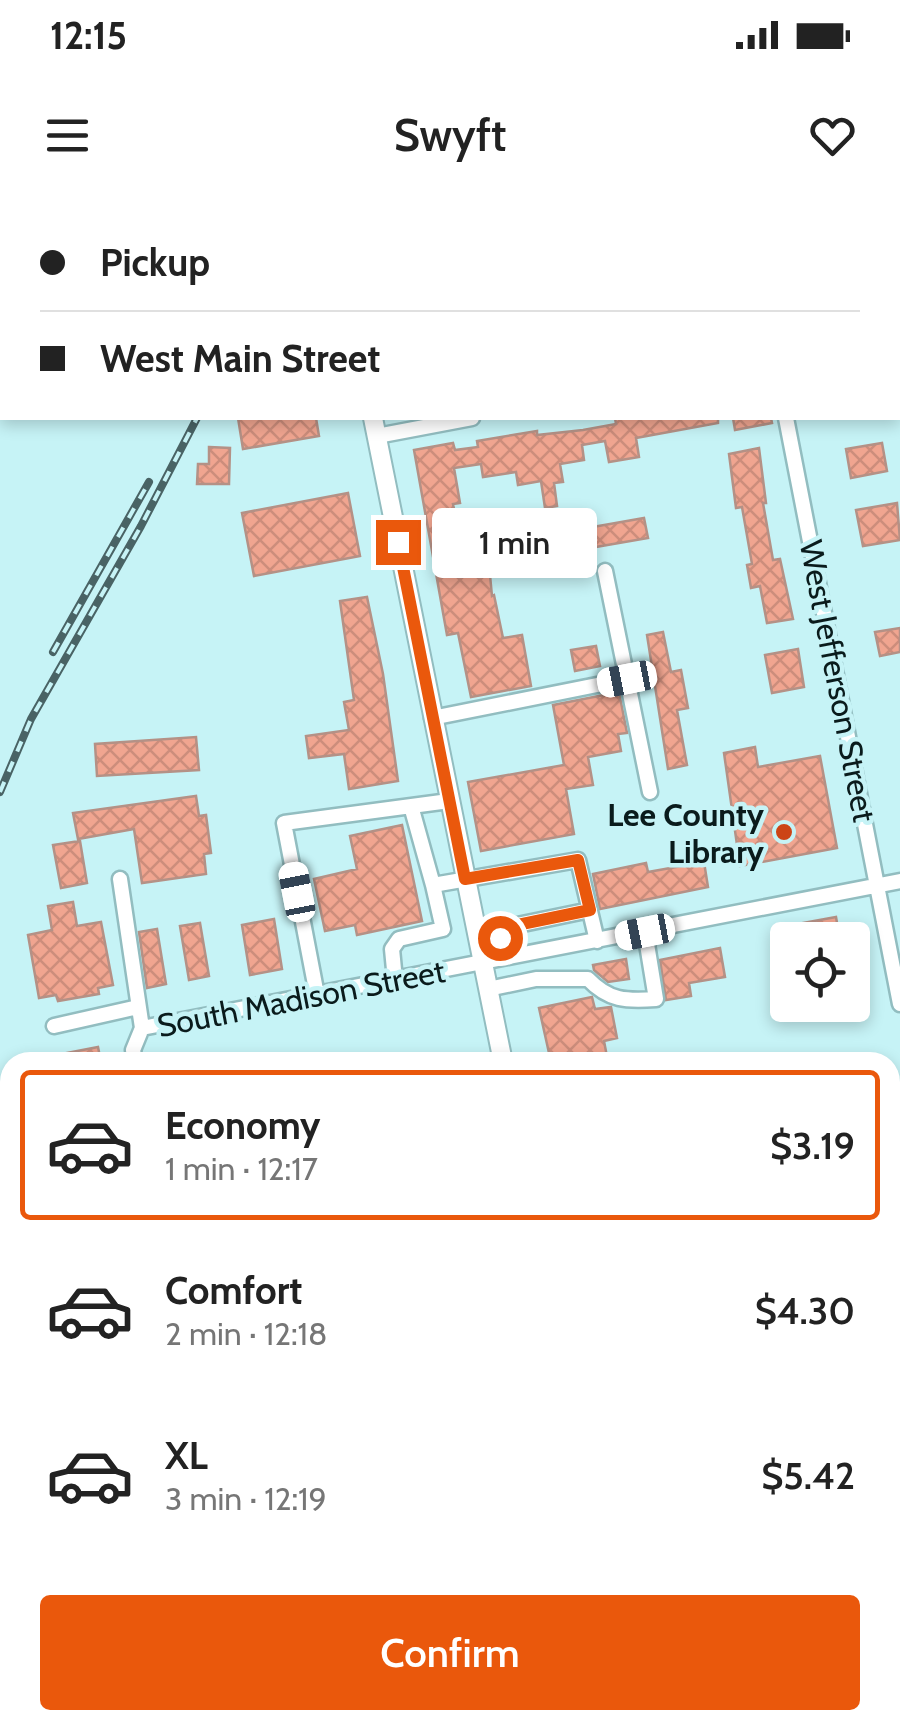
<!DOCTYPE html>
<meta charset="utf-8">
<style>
body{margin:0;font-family:Cabin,sans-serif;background:#f6f6f6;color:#222;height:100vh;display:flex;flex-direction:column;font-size:38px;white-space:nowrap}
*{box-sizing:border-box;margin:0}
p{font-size:32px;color:#767676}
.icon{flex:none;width:55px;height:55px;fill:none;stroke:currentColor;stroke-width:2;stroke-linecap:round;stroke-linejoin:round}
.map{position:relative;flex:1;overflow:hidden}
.details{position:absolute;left:0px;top:852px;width:900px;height:678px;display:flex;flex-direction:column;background:#fff;border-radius:30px 30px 0 0;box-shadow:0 5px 15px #0003}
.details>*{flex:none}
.banner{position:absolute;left:0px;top:0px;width:900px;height:220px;box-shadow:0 5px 15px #0003;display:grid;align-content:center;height:220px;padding:0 40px;background:#fff}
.fabs{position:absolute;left:770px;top:722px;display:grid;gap:20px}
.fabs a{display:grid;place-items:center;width:100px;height:100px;border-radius:10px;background:#fff;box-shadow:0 5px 15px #0003;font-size:50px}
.end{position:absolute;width:45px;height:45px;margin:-22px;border:12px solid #ea580c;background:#fff;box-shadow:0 0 0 5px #fff}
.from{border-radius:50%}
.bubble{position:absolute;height:70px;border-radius:10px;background:#fff;box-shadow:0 5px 15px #0003;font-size:32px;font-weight:600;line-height:70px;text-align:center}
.car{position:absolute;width:30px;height:60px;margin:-30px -15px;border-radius:12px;box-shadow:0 0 8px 2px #0007;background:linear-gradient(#fff 24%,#345 0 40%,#fff 0 76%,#345 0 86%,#fff 0)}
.banner b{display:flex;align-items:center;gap:35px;height:95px;font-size:38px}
.banner b+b{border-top:2px solid #e0e0e0}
.banner i{width:25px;height:25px;background:#222}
ul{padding:18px 0 0;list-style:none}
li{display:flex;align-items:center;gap:30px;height:150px;margin:0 20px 15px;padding:0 20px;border:5px solid transparent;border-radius:10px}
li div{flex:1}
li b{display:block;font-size:38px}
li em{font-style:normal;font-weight:600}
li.active{border-color:#ea580c}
li>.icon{width:90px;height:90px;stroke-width:1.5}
.button{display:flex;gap:20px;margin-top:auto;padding:20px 40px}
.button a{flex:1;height:115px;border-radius:10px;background:#ea580c;color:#fff;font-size:40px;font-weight:600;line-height:115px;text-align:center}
.status{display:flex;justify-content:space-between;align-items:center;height:70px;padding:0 50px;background:#fff;direction:ltr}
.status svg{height:28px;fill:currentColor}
header{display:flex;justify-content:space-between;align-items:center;height:130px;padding:0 40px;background:#fff;font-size:45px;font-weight:600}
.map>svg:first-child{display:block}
</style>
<div class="status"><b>12:15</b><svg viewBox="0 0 49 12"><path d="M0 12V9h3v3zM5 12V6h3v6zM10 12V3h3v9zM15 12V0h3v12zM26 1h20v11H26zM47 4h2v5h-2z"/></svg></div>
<header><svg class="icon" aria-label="menu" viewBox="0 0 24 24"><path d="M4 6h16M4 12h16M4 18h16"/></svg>Swyft<svg class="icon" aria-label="heart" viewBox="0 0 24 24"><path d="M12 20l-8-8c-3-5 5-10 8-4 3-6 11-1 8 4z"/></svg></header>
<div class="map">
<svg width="900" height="1529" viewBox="0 0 900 1529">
<defs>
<pattern id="building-cross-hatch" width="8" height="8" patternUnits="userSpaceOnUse" patternTransform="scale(2.5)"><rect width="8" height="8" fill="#f0a590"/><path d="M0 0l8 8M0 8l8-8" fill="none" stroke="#cc8d7c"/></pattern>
</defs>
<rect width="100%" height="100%" fill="#c6f3f6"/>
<!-- building -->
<path fill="url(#building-cross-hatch)" stroke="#b49186" stroke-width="2.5" d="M238,218h78l3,18 -76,13z
M615,218h103v5l-82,15 3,19 -30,5 -4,-21 -23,4 2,15 -24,4 3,18 -9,1 3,23 -12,2 -4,-27 -23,4 -2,-13 -33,5 -2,-13 -27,4 6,35 -7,1 10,52 25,-2 4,42 2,-1 9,43 19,-3 9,51 -60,11 -13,-64 -11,2 -33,-185 39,-7 2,7 23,-3 -1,-6 60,-10v4l46,-5 33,-6z
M733,218h38l1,5 -37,7z
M882,243l5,28 -36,7 -5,-29z
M209,247l21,1 -1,36h-32l1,-20h11z
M759,248l7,55h-3l10,57 7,-1 13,60 -26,4 -7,-37 -9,2 -4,-23 5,-1 -10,-57 -6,1 -7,-54z
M348,293l12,63 -106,20 -12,-63z
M897,303l3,37 -37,6 -7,-36z
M644,318l4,20 -58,10 -3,-20z
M367,397l16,77 15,107 -49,8 -5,-35 -35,4 -3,-22 43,-6 -5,-28 10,-2 -14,-99z
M900,428v24l-20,4 -5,-24z
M663,432l8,40 10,-2 7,38 -11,2 10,55 -19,4 -21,-134z
M596,446l4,20 -25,5 -4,-21z
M798,449l6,38 -32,6 -7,-38z
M619,492l8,41 -9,1 3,17 -33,6 5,28 -27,4 8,45 -93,17 -13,-69 96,-17 -11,-60z
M196,537l3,33 -102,6 -2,-32z
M755,547l3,20 62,-11 17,92 -97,18 -16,-113z
M196,596l3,20 7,-1 5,38 -7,1 2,20 -64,9 -8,-54 -56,10 -5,-26z
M402,625l20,96 -65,14 -2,-10 -30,6 -11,-52 43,-10 -7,-33z
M80,641l7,42 -26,5 -8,-43z
M704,662l4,25 -108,22 -7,-35 53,-11 2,9z
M73,702l4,24 24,-4 12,63 -15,3 1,6 -41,7 -2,-6 -17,3 -11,-63 24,-5 -4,-24z
M836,717l4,23h-34l-3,-17z
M274,719l8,50 -32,6 -8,-50z
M200,723l9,53 -20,4 -9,-54z
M157,729l9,55 -19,4 -8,-56z
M720,748l5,29 -36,6 2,13 -25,4 -6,-40z
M626,759l3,20 -21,3 -14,-12 -1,-5z
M592,797l3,12 16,-2 6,31 -13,3 4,21h-57l-12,-54z
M98,847l3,15h-55v-5z"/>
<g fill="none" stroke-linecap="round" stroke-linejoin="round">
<defs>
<path id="minor" d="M527,0l1,2
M744,0l1,2
M413,2l2,-2
M0,101l2,-1
M898,143h2
M786,218l114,586
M377,236l95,-18
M605,371l45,221
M432,518l195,-39
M411,606l22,79 145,-25 19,81
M120,679l22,149
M480,747l20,-9 3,-10 87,-18
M395,780l-3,-31 7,-10 44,-10 -10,-44
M488,789l48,-10h52c21,22 38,22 68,20l-11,-67
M317,795l-33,-172 165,-22
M54,826l84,-19
M135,862l-2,-12 9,-22 758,-147
M890,1181l10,-1
M0,1366l10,-2
M890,1504l10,-2
M263,1520l2,9
M0,1527l41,-3
M766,1529l46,-9"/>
<path id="major" d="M327,0l1,2
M372,2l1,-2
M373,218l130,644
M632,1520l2,9"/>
</defs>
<!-- minor casing -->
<use href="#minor" stroke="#92bdc0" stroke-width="19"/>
<!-- major casing -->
<use href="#major" stroke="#92bdc0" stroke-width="22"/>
<!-- minor -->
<use href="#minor" stroke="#fff" stroke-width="14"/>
<!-- major -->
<use href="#major" stroke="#fff" stroke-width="18"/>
<defs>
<path id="rail" d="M314,2l2,-2
M53,452l96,-170
M0,592l31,-73 110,-193 56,-108"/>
</defs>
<!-- rail casing -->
<use href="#rail" stroke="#496365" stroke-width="8"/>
<!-- rail -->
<use href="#rail" stroke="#c6f3f6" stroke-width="4" stroke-dasharray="11" stroke-linecap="butt"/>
</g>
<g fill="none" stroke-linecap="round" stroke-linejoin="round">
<!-- route -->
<path stroke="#ea580c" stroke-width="12" d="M398,342l67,337 113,-19 12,50 -87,18 -3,10"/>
</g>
<!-- markers -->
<circle fill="#cc4416" stroke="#c6f3f6" stroke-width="4" cx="784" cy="632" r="10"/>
<g text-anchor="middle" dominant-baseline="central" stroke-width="9" stroke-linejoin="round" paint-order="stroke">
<!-- street labels -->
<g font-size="32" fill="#0a1b1c" stroke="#c6f3f6">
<text transform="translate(838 481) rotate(79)">West Jefferson Street</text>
<text transform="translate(301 798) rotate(-11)">South Madison Street</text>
</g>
<!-- poi labels -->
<g font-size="32" font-weight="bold" fill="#0a1b1c" stroke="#c6f3f6" text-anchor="end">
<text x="764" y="614">Lee County<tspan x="764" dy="37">Library</tspan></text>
</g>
</g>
</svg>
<div class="fabs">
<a><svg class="icon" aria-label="locate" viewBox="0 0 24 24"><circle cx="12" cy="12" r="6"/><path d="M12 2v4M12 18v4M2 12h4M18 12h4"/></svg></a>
</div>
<i class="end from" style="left:500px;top:738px"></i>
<i class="end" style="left:398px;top:342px"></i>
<div class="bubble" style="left:432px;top:308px;width:165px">1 min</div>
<i class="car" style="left:627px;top:479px;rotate:259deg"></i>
<i class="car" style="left:297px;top:692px;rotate:349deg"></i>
<i class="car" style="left:645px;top:732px;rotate:259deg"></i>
<div class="banner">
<b><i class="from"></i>Pickup</b>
<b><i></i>West Main Street</b>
</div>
<section class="details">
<ul>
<li class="active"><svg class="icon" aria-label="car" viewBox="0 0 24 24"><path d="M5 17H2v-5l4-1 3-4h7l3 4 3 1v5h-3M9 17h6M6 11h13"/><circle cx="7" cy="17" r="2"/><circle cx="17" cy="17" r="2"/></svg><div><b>Economy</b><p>1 min · 12:17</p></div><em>$3.19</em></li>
<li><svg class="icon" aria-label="car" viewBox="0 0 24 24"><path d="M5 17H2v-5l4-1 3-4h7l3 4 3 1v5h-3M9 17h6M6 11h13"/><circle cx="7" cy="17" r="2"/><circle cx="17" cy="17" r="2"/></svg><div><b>Comfort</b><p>2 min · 12:18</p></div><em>$4.30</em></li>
<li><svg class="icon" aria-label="car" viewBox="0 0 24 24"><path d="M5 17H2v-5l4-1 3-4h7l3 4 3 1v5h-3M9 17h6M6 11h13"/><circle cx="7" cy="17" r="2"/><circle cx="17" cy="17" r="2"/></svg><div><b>XL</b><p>3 min · 12:19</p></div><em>$5.42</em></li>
</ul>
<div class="button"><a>Confirm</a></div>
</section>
</div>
